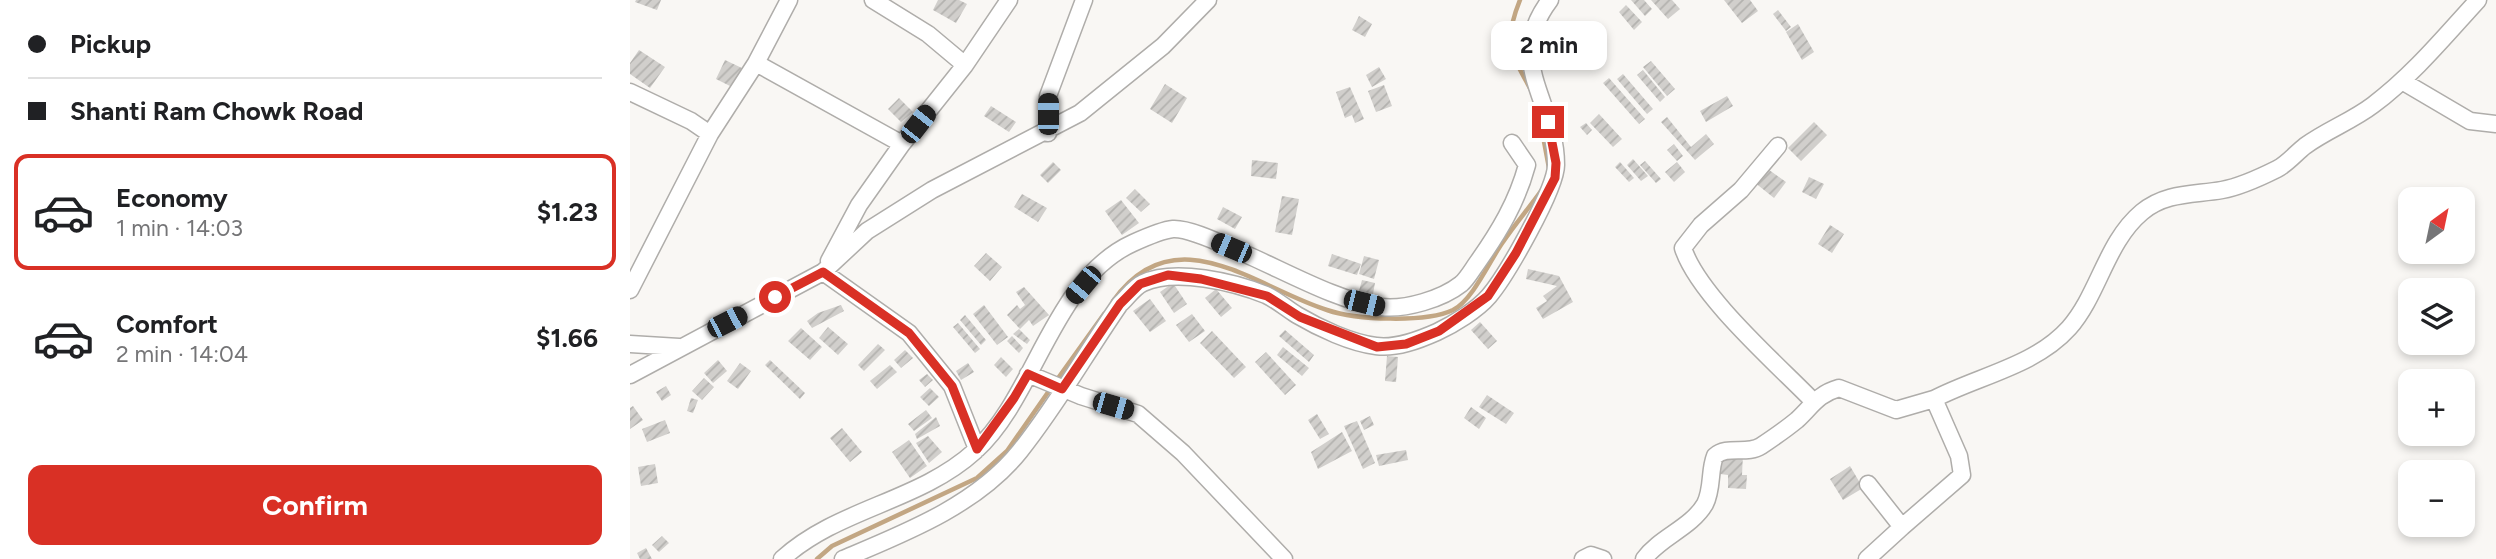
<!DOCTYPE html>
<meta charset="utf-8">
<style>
body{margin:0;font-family:Figtree,sans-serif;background:#f2f2f2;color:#202124;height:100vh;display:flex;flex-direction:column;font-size:26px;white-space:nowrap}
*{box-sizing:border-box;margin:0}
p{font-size:23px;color:#757577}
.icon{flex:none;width:38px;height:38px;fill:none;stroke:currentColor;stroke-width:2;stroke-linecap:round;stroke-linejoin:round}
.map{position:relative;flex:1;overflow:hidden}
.details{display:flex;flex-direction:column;background:#fff;width:630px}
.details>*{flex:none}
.top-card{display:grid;align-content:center;height:154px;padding:0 28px;background:#fff}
.needle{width:46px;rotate:33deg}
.controls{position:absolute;left:1768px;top:187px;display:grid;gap:14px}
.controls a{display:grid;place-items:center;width:77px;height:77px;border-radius:14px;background:#fff;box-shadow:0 4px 10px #0003;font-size:35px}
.end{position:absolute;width:32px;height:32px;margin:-16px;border:9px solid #d93025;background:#fff;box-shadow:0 0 0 4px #fff}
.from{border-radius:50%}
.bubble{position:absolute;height:49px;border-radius:14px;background:#fff;box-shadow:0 4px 10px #0003;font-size:23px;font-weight:700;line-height:49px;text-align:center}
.car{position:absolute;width:21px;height:42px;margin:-21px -10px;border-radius:9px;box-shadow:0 0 5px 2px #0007;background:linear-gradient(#222 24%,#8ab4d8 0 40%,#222 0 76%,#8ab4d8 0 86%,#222 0)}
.top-card b{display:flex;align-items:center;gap:24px;height:66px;font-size:26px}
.top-card b+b{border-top:2px solid #e0e0e0}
.top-card i{width:18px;height:18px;background:#202124}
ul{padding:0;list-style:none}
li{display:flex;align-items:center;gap:21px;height:116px;margin:0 14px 10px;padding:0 14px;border:4px solid transparent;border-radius:14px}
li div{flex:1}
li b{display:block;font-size:26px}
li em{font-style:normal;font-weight:700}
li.on{border-color:#d93025}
li>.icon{width:63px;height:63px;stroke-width:1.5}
.button{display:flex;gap:14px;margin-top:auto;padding:14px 28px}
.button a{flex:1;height:80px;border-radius:14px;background:#d93025;color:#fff;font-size:28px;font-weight:700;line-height:80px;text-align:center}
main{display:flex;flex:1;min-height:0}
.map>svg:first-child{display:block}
</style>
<main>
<section class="details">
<div class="top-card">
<b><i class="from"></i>Pickup</b>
<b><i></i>Shanti Ram Chowk Road</b>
</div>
<ul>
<li class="on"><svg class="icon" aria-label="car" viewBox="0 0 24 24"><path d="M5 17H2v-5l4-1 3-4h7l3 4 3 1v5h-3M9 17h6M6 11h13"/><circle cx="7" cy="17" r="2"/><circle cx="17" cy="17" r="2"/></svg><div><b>Economy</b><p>1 min · 14:03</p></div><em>$1.23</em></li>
<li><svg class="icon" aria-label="car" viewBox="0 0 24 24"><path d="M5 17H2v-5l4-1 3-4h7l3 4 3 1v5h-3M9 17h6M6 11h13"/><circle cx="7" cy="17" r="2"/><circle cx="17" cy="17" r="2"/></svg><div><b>Comfort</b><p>2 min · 14:04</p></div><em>$1.66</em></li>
</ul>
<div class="button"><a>Confirm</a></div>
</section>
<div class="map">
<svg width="1866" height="559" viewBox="0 0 1866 559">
<defs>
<pattern id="building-hatch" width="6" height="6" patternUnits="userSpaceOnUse" patternTransform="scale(1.75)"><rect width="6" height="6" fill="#d1cfcc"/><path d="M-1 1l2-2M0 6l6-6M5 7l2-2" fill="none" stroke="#b3b2af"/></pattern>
</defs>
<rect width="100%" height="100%" fill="#f9f7f4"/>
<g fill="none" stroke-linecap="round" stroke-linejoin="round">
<!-- stream -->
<path stroke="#c2a683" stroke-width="4.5" d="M890,0c-17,42 -10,52 11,90
M909,115l10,53
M483,301c62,-87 141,-14 214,9 29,10 98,13 126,0 20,-10 37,-50 50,-68 12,-18 26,-34 38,-51
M426,381l48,-67
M187,559l15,-13 145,-68 30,-27 44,-63"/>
</g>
<!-- building -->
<path fill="url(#building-hatch)" d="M6,0h25l-4,10 -22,-8z
M308,0h21l8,4 -11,19 -23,-13z
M1001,0h13l8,9 -7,7z
M1021,0h21l8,9 -12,10z
M1094,0h26l8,11 -16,12z
M996,5l16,17 -8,8 -15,-18z
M1148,10l13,17 -5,4 -13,-17z
M729,16l13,8 -7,13 -13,-7z
M1168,24l16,28 -12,8 -16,-28z
M9,50l26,17 -15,21 -20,-14v-11z
M95,60l19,9 -10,19 -18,-9z
M1021,61l24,28 -8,7 -24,-29z
M749,67l7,12 -14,8 -6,-12z
M1013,70l22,27 -5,5 -23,-27z
M993,74l30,35 -6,5 -30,-35z
M979,78l36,41 -6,5 -36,-41z
M535,84l22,14 -15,25 -22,-14z
M754,85l8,21 -16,6 -8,-21z
M720,87l14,32 -9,4 -3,-8 -7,3 -9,-26z
M1097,96l6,10 -27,16 -6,-11z
M269,98l14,14 -12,10 -13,-13z
M361,106l25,16 -7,10 -25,-16z
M969,114l23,25 -9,8 -23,-24z
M1037,117l24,30 15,-13 8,10 -19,16 -34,-38z
M1184,122l13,13 -26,26 -13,-13z
M956,123l6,7 -5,5 -7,-8z
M1044,144l9,12 -6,5 -10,-11z
M1003,159l15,17 -7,5 -14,-16z
M622,160l26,3 -2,16 -25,-3z
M1015,161l16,18 -5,4 -16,-18z
M423,162l8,8 -13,13 -8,-8z
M990,162l14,16 -5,4 -14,-15z
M1047,162l8,10 -11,10 -9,-10z
M1135,167l21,15 -12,16 -20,-16z
M1179,177l15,7 -8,15 -14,-7z
M505,189l15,15 -9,8 -15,-14z
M392,194l25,14 -9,14 -24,-15z
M652,196l17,3 -7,36 -17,-3z
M491,200l18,23 -17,12 -17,-24z
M593,207l19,10 -7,12 -18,-10z
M1200,225l14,9 -12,19 -14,-9z
M356,253l16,14 -12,14 -16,-15z
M702,254l29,10 -4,11 -29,-9z
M734,256l15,4 -5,19 -15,-5z
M898,269l31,7 14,26 -30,17 -7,-11 11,-7 -4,-5 14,-10 -31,-7z
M732,280l13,3 -2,11 -14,-3z
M543,283l14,21 -13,9 -14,-21z
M394,287l25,28 -16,11 -4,-6 -9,9 -13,-14 10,-10 3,4 5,-4 -9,-13z
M586,289l16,19 -11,9 -16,-19z
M520,299l16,22 -16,11 -17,-21z
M211,305l3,6 -32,17 -5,-7 11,-8z
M354,305l24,32 -11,8 -24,-31z
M562,314l13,17 -16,11 -13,-17z
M335,315l21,25 -5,5 -21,-25z
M850,322l17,19 -9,8 -17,-19z
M328,323l22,26 -5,4 -22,-26z
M198,327l20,17 -10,11 -19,-17z
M171,328l21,19 -12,13 -22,-19z
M389,329l11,11 -3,4 -14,-10z
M655,330l29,25 -5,7 -30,-26z
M582,331l34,36 -12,11 -34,-35z
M382,336l11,12 -4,5 -12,-12z
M248,344l7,6 -21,21 -6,-6z
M653,347l26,21 -7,8 -25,-21z
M275,350l8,8 -12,10 -7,-8z
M636,352l30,33 -11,10 -30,-33z
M757,356l11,1 -2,25 -11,-1z
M371,357l12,12 -7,8 -12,-12z
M88,360l9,11 -14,12 -9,-10z
M140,360l35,33 -5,6 -35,-34z
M110,363l11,8 -13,18 -11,-8z
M338,363l6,9 -13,8 -5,-9z
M260,365l7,7 -20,17 -7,-8z
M297,374l6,6 -8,7 -6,-7z
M74,378l10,9 -12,13 -10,-9z
M36,386l5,9 -9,6 -6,-9z
M300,388l9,9 -10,9 -9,-9z
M857,395l27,18 -8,11 -27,-17z
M61,398l7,2 -5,13 -6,-2z
M3,406l10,14 -13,9v-21z
M841,407l15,11 -7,11 -15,-11z
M296,410l6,8 -18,13 -6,-7z
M687,414l12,20 -9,5 -12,-19z
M740,416l4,9 -10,5 -4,-9z
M306,417l4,9 -23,13 -2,-5z
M35,420l5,13 -23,9 -5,-13z
M727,421l18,42 -12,6 -19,-43z
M212,428l20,24 -12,10 -20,-24z
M712,432l10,19 -34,18 -7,-17z
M298,436l14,16 -13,11 -13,-20z
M279,440l18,26 -17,12 -18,-26z
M776,450l2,10 -29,6 -3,-11z
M1090,454h23l-1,21h5l-1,14 -18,-1v-13l-8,-1z
M25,464l3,19 -17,3 -3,-19z
M1220,466l13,22 -20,12 -13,-21z
M32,536l7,7 -10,9 -7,-7z
M16,548l6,11h-12l-3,-6z"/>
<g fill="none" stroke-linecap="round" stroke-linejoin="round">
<defs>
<path id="minor" d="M243,0l55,34 37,31
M126,63l146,81
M1772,81l68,40 26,3
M0,92l61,29 19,13
M418,133v-37l36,-96
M1148,146l-37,44 -40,35 -18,23c15,47 93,115 130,153
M199,261l30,-56 43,-61 63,-79 44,-65
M193,272l86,61 43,53 25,63
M0,290l80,-156 46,-71 33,-63
M0,344l49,3
M398,374l53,22 57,18 45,39 101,106
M0,375l193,-103 44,-41 65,-41 148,-77 83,-67 45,-46
M1272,527l60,-52 -3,-19 -25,-57c44,-23 101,-33 135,-71 30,-34 37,-86 73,-116 24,-20 52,-17 80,-22 17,-3 39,-13 55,-21 10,-5 19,-16 28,-23 22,-16 47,-25 68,-41 40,-30 72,-69 105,-105
M152,559c56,-51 137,-57 193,-108 61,-55 77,-171 158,-208 11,-5 29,-13 40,-14 18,-1 53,17 70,24 40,17 96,49 138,54 24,3 61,-8 80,-23 6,-5 11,-14 16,-21 22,-31 40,-61 50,-98l-15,-22
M213,559c62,-26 134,-54 177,-108 37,-46 66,-98 100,-147 7,-6 14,-17 23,-21 32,-15 91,-1 123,12 11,5 21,14 31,20 22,13 54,28 79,31 20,3 43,-6 61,-14 17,-8 40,-22 52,-36 17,-20 67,-107 67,-131 0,-65 -53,-103 -6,-165
M953,559l8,-4 12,4
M1014,559c16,-22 47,-31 61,-55 8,-16 4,-33 10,-48 12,-11 32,-1 46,-10 12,-8 25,-17 36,-26 15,-14 21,-26 42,-32l57,22 38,-11
M1237,559l35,-32 -34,-43"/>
</defs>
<!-- minor casing -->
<use href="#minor" stroke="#afadaa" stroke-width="19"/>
<!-- minor -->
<use href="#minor" stroke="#fff" stroke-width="16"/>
</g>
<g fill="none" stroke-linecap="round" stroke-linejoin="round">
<!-- route -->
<path stroke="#d93025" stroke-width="9" d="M145,297l48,-25 86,61 43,53 25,63 37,-51 14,-24 34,15 58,-85 20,-20 28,-9 33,4 66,17 33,21 77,30 29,-3 33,-13 49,-35 28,-43 39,-75 1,-15 -8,-41"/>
</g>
</svg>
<div class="controls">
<a><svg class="needle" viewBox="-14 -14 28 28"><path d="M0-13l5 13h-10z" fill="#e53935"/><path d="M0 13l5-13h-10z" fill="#757577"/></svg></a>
<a><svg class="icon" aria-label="layers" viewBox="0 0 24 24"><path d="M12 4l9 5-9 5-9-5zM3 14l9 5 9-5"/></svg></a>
<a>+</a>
<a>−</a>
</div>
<i class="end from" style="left:145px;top:297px"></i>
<i class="end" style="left:918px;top:122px"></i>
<div class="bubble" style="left:861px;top:21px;width:116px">2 min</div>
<i class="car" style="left:418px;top:114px;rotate:0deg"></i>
<i class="car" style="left:288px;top:124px;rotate:38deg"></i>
<i class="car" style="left:601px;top:248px;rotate:293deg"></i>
<i class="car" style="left:453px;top:285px;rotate:220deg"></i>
<i class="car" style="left:734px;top:303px;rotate:104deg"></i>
<i class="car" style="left:97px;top:322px;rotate:63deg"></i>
<i class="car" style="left:483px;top:406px;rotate:106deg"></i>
</div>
</main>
